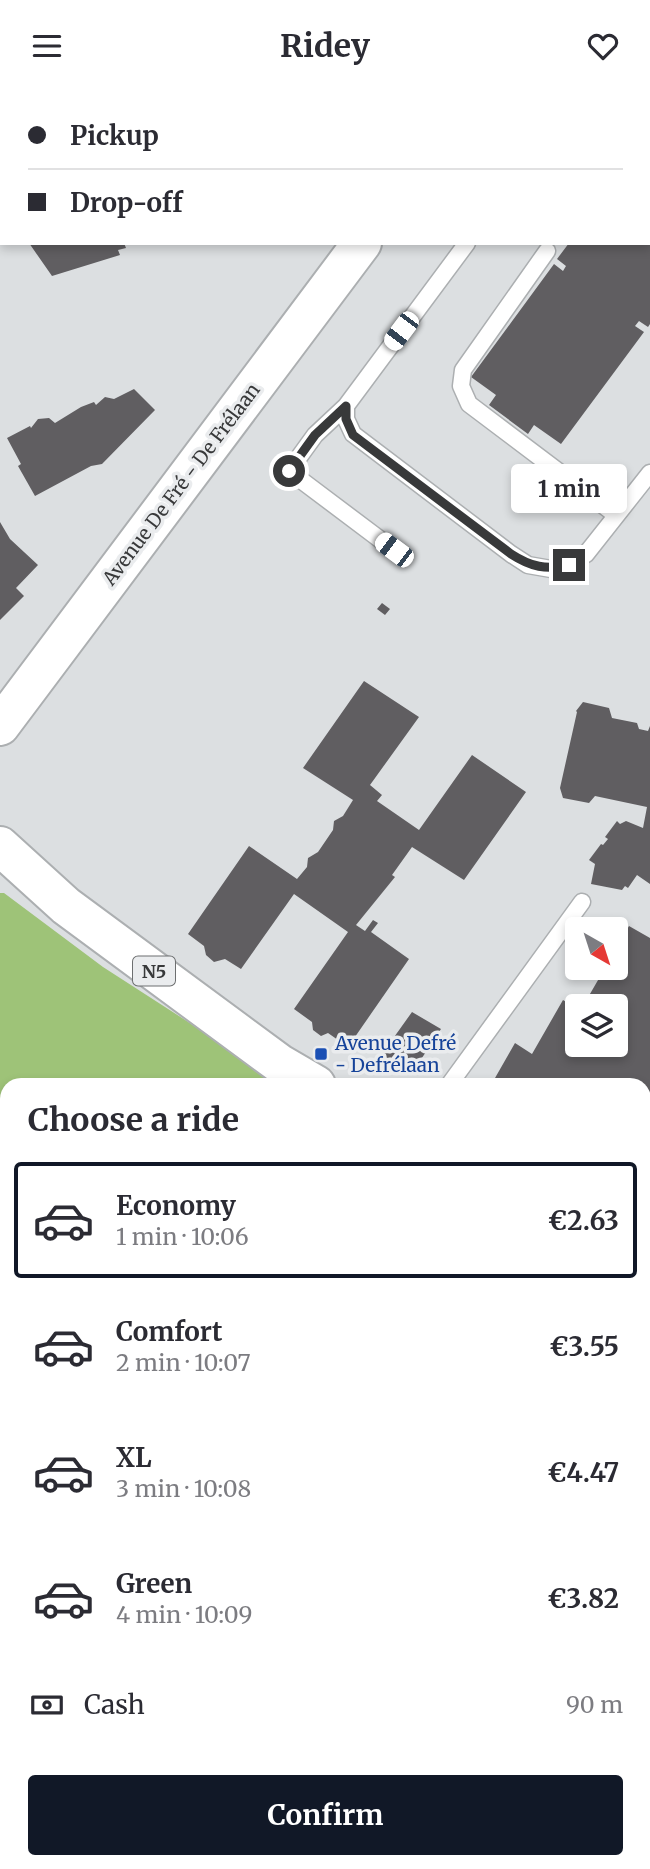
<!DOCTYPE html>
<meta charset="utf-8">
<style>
body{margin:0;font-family:Merriweather,serif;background:#f2f2f3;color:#2b2b33;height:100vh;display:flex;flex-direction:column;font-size:26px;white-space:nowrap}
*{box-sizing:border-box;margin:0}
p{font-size:23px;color:#7c7c81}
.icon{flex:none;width:38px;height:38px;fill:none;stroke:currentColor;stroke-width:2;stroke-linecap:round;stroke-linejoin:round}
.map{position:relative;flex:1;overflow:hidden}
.details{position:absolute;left:0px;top:987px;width:651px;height:791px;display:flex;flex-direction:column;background:#fff;border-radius:21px 21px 0 0;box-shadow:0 4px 10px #0003}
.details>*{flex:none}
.banner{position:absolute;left:0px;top:0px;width:651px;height:154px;box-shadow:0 4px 10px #0003;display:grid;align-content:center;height:154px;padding:0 28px;background:#fff}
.needle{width:46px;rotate:141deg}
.fabs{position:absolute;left:565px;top:826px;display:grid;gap:14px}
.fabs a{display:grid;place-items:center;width:63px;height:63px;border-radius:7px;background:#fff;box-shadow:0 4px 10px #0003;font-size:35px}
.end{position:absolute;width:32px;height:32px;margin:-16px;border:9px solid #38393a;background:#fff;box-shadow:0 0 0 4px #fff}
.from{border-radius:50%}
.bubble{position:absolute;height:49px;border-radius:7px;background:#fff;box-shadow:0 4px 10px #0003;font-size:23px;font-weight:700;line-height:49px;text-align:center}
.car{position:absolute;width:21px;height:42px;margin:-21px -10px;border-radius:9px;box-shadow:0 0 5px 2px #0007;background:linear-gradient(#fff 24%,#345 0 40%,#fff 0 76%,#345 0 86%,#fff 0)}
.banner b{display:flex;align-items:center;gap:24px;height:66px;font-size:26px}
.banner b+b{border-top:2px solid #e1e1e2}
.banner i{width:18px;height:18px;background:#2b2b33}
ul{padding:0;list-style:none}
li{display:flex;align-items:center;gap:21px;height:116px;margin:0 14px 10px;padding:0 14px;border:4px solid transparent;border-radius:7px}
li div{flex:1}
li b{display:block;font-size:26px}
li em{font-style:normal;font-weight:700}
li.on{border-color:#111827}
li>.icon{width:63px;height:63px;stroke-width:1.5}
h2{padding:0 28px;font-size:32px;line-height:84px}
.pay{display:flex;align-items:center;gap:18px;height:77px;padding:0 28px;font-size:26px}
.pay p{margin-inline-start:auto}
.primary-button{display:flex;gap:14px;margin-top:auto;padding:14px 28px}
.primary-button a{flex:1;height:80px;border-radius:7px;background:#111827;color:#fff;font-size:28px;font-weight:700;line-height:80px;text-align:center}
header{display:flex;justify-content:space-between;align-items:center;height:91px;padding:0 28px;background:#fff;font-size:32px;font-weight:700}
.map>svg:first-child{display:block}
</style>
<header><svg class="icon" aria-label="menu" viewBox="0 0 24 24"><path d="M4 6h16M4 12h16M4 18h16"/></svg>Ridey<svg class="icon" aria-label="heart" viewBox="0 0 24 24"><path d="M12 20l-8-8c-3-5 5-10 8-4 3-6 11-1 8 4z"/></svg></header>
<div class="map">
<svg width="650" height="1778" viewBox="0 0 650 1778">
<rect width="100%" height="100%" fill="#dcdfe1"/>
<!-- green -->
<path fill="#9ec378" d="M0,802h4l99,74 183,118h-279v777h637v-370l6,3v374h-650z"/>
<!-- building -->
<path fill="#605e61" d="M29,152h95l2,5 -8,2 2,5 -68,21z
M569,152h81v81l-2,3 -9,-6 -4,5 9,6 -83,112 -27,-19 -6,9 -39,-29 7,-10 -25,-18 83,-113 9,7 3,-5 -9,-7z
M134,298l21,21 -53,54 -11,2 -56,30 -17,-30 3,-2 -14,-26 23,-12 1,2 7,-9 11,-1 6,5 26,-16 13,-5 2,3 9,-8 9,2z
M0,431l10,17 28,26 -22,23 8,8 -24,24z
M382,512l8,6 -5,6 -8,-6z
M364,590l55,36 -49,68 12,10 -5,6 42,29 53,-75 54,37 -62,88 -52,-33 -20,28 3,2 -39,48 9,6 8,-11 5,3 -7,9 38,27 -61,88 -20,-14 -7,3 -8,-6 -1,-8 -18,-13 54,-77 -54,-38 -53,75 -16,-10 -11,3 -8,-7 -2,-9 -16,-12 61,-88 48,33 10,-12 1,-9 10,-6 15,-22 1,-9 9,-5 10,-16 -50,-32z
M583,611l26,6 3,10 25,5 2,6 9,2 2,-5v158l-13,-9 -9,13 -3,-2 -3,4 -31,-6 4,-20 -6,-4 12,-16 2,1 5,-6 -3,-2 12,-16 3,3 6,-3 17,7 4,-21 -52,-11 -6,7 -26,-5 -3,-10 17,-76 -1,-1z
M629,835l21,12v158l-6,10v-21h-153l24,-42 17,11 31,-54 15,9v36h38v-39h-33l22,-38h11v-20z
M412,921l29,17 -25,38 -7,-5 -7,11 -10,-7 -2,4 -13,-9z
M644,1224l6,3v144l-6,-2z"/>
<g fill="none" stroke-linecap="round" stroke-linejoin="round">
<defs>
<path id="service" d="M467,152l-121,163v13l7,15 158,120 17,11 23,4 18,-4 17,-11 64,-81
M547,160l-84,119 -2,16 8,18 147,111
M346,315l-31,29 -26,36 105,79
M449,994l133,-183
M644,1028l6,-10
M0,1115l7,-2"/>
<path id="tertiary" d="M0,1301l7,13
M0,1766l7,1
M121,1771h54
M308,1771l18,7"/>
<path id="secondary" d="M474,2l1,-2
M0,635l362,-483"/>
<path id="primary" d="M0,755l66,60 214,158 36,21
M644,1186l6,4"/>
</defs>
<!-- service casing -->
<use href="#service" stroke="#acafb1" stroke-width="19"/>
<!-- tertiary casing -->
<use href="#tertiary" stroke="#acafb1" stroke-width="42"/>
<!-- secondary casing -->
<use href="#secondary" stroke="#acafb1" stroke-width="42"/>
<!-- primary casing -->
<use href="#primary" stroke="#acafb1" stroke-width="42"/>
<!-- service -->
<use href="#service" stroke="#fff" stroke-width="16"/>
<!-- tertiary -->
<use href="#tertiary" stroke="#fff" stroke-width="38"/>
<!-- secondary -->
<use href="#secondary" stroke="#fff" stroke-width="38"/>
<!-- primary -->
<use href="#primary" stroke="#fff" stroke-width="38"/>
</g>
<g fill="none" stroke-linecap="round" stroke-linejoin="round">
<!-- route -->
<path stroke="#38393a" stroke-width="9" d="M289,380l26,-36 31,-29v13l7,16 158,119c20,13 35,16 58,11"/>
</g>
<!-- markers -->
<rect fill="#1a4fb4" stroke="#eaecee" stroke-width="2.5" x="314" y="956" width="14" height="14" rx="3.5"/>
<g text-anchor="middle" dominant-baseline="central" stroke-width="7" stroke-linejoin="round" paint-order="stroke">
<!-- shield labels -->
<rect fill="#eaecee" stroke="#6d6f70" stroke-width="2" x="133" y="865.5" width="42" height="29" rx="5"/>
<g font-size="18" font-weight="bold" fill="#38393a">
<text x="154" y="880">N5</text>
</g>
<!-- street labels -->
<g font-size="19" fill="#38393a" stroke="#eaecee">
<text transform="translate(181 393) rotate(-53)">Avenue De Fré - De Frélaan</text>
</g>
<!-- transit labels -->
<g font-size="19" fill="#164399" stroke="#eaecee" text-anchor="start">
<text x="335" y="952">Avenue Defré<tspan x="335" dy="22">- Defrélaan</tspan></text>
</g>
</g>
</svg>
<div class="fabs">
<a><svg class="needle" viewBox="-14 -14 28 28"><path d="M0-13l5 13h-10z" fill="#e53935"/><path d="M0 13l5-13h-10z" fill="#7c7c81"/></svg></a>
<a><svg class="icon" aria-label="layers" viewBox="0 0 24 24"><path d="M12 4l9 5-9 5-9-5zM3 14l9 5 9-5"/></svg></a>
</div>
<i class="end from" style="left:289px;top:380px"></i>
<i class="end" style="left:569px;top:474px"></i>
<div class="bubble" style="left:511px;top:373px;width:116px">1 min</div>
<i class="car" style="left:401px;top:240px;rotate:217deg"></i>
<i class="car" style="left:394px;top:459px;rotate:307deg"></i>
<div class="banner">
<b><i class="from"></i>Pickup</b>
<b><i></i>Drop-off</b>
</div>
<section class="details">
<h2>Choose a ride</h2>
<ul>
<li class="on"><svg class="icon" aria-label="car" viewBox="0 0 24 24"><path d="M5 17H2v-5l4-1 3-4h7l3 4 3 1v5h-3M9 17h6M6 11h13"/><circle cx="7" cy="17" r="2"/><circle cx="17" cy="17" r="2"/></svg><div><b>Economy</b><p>1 min · 10:06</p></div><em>€2.63</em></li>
<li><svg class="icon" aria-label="car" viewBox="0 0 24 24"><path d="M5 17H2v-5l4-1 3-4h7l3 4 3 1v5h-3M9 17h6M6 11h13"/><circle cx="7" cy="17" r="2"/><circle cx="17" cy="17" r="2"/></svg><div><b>Comfort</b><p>2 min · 10:07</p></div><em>€3.55</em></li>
<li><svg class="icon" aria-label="car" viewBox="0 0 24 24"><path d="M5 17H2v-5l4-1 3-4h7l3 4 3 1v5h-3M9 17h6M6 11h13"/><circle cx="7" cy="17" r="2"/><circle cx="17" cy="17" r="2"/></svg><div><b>XL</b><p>3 min · 10:08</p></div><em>€4.47</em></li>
<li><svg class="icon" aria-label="car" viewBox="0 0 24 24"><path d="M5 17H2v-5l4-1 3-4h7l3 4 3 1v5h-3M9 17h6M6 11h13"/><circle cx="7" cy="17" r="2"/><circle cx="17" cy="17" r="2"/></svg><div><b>Green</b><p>4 min · 10:09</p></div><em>€3.82</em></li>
</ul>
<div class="pay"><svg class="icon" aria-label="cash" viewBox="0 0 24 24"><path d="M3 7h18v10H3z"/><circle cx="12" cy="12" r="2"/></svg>Cash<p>90 m</p></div>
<div class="primary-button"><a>Confirm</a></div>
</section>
</div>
